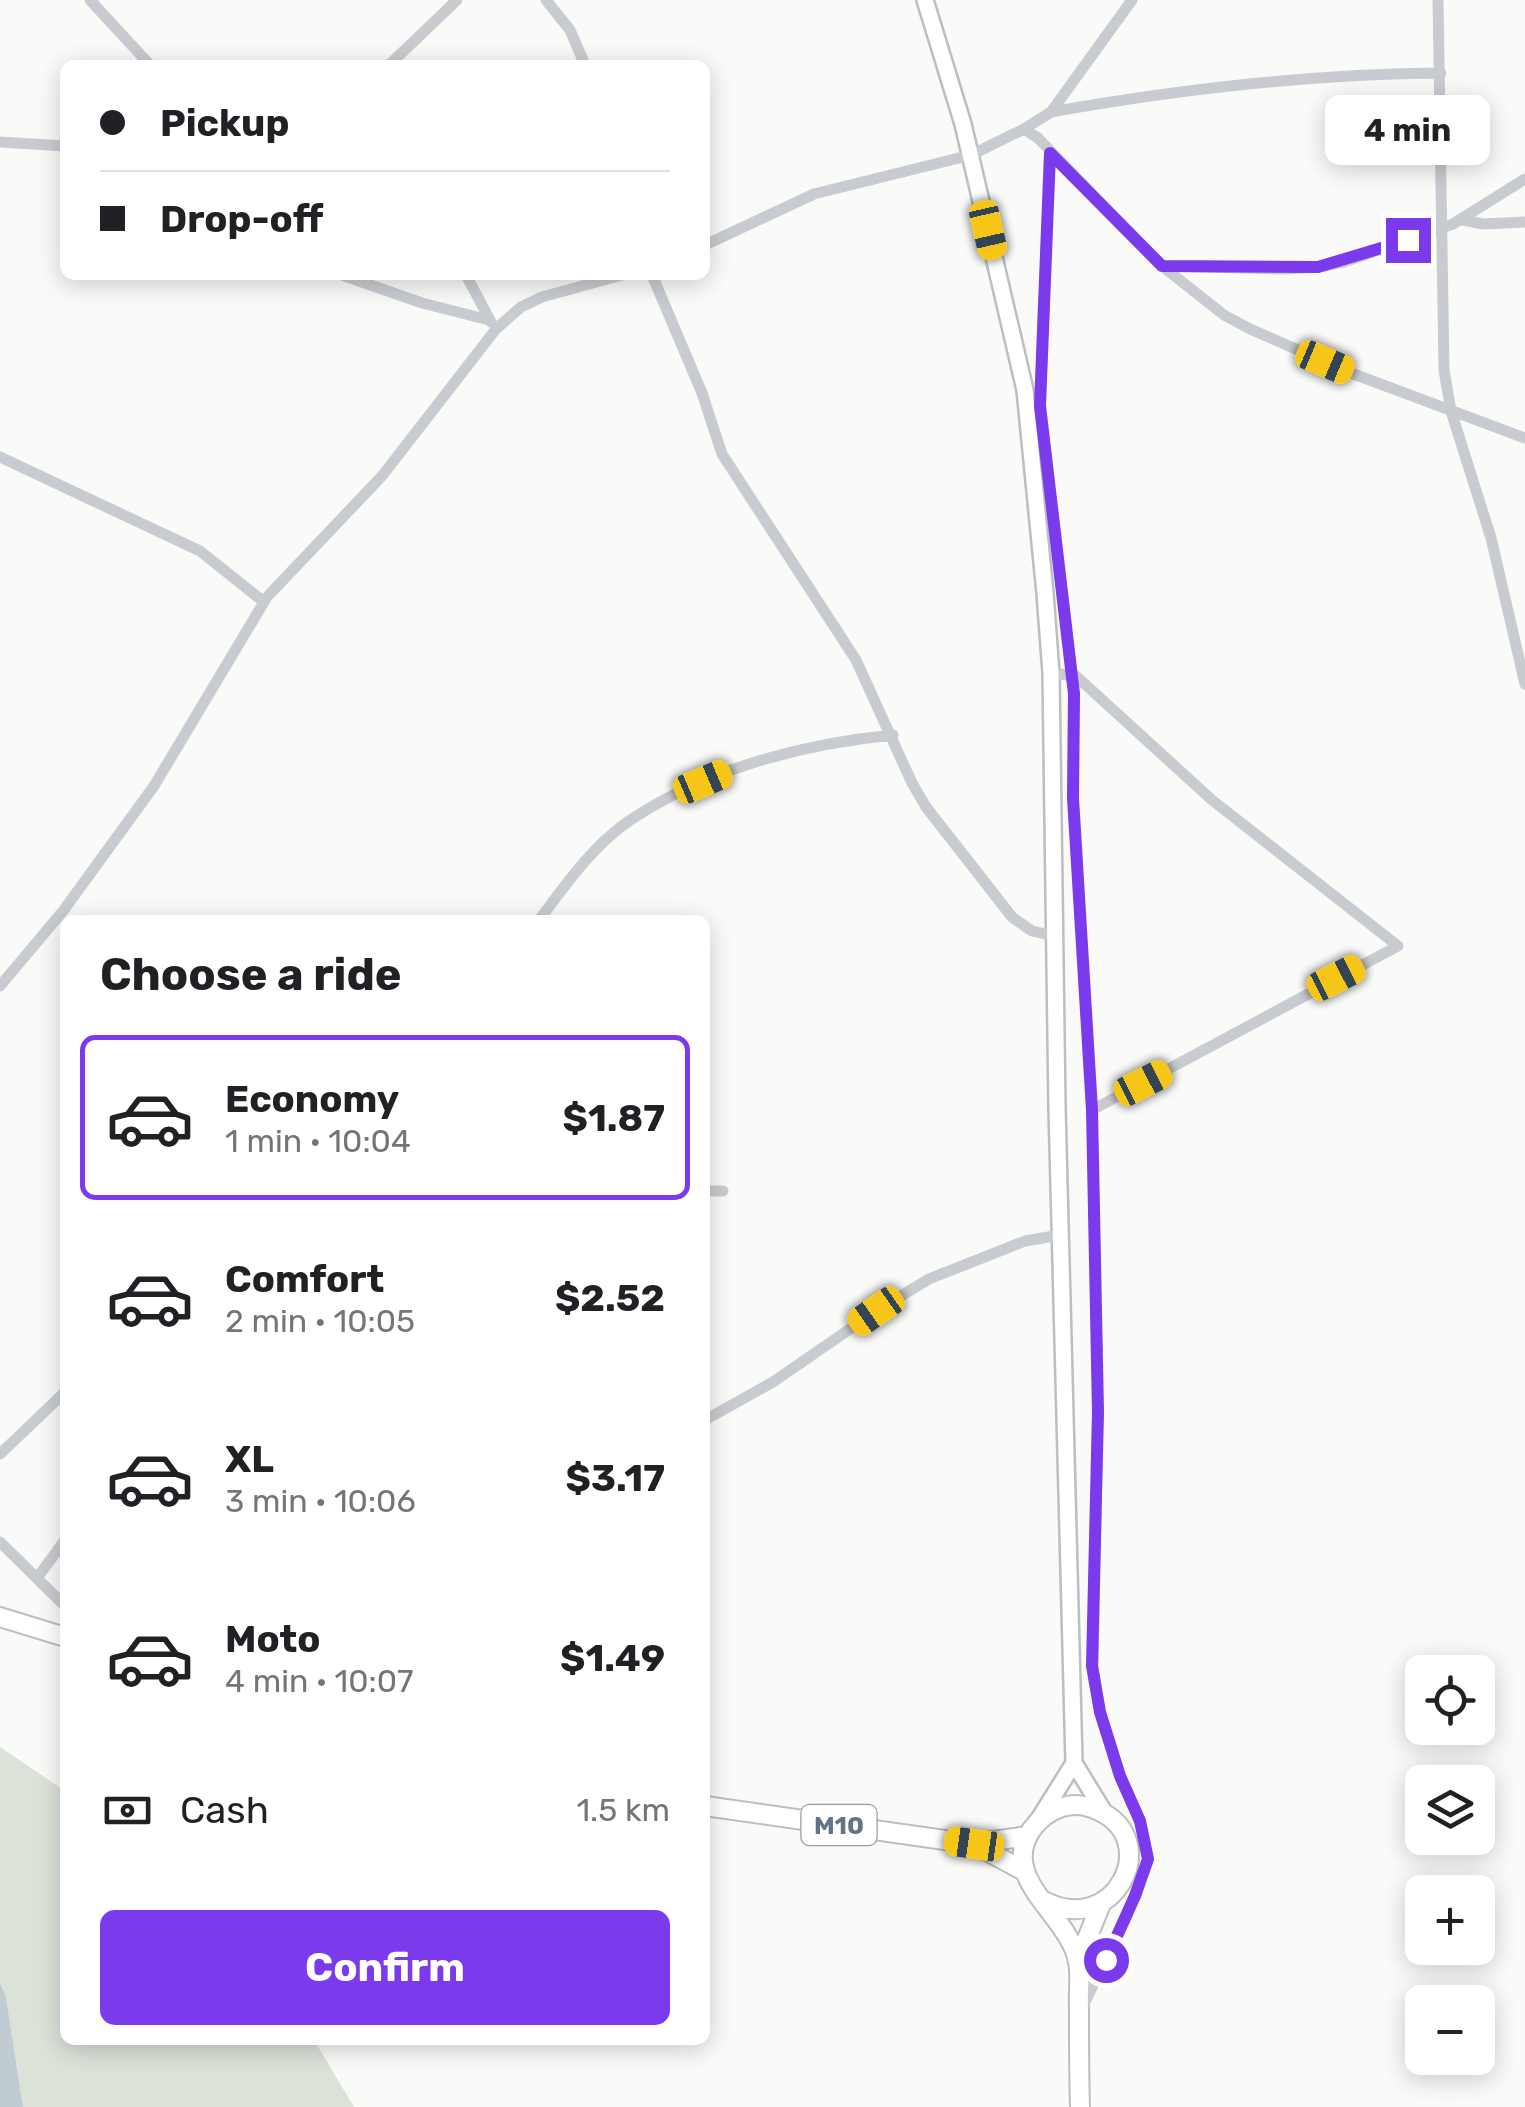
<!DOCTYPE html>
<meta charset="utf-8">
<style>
body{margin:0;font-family:Rubik,sans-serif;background:#f2f2f2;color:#202124;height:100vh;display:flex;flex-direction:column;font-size:38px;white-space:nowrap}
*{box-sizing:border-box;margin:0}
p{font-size:32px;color:#757577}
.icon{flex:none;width:55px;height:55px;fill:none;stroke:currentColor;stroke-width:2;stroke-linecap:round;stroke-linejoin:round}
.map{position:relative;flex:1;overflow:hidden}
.drawer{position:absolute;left:60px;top:915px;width:650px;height:1130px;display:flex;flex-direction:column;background:#fff;border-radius:15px;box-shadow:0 5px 25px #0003}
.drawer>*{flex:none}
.hud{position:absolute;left:60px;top:60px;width:650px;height:220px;border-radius:15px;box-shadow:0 5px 25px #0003;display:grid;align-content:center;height:220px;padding:0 40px;background:#fff}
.tools{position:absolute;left:1405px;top:1655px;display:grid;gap:20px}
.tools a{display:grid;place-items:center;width:90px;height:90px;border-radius:15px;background:#fff;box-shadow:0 5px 25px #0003;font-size:50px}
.end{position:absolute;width:45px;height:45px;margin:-22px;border:12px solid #7c3aed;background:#fff;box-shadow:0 0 0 5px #fff}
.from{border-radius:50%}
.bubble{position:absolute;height:70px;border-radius:15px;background:#fff;box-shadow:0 5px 25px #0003;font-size:32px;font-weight:700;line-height:70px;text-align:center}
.car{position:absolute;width:30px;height:60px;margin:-30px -15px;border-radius:12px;box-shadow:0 0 8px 2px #0007;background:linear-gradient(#f5c518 24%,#345 0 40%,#f5c518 0 76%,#345 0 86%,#f5c518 0)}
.hud b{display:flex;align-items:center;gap:35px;height:95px;font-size:38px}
.hud b+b{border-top:2px solid #e0e0e0}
.hud i{width:25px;height:25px;background:#202124}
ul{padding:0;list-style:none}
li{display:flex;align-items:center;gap:30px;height:165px;margin:0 20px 15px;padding:0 20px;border:5px solid transparent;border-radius:15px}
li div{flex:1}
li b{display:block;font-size:38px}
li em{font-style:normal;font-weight:700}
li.on{border-color:#7c3aed}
li>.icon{width:90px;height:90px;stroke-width:1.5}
h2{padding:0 40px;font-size:45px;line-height:120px}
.pay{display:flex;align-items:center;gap:25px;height:110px;padding:0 40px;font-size:38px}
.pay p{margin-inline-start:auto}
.cta{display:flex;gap:20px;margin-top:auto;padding:20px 40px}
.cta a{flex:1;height:115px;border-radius:15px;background:#7c3aed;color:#fff;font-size:40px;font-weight:700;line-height:115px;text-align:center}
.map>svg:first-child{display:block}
</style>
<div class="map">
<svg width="1525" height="2107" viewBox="0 0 1525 2107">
<rect width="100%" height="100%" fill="#fafaf8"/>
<!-- green -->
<path fill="#dbe2d8" d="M0,1747l65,44v249h249l40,67h-331l-17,-110 -6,-14z"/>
<!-- water -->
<path fill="#c0ccd1" d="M0,1983l6,14 17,110h-23z"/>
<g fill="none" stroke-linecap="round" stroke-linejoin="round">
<defs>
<path id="secondary" d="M925,0l38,124 62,266 20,203 6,80 6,435 17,655 30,49
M1039,1819l35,-56"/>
<path id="primary" d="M0,1617l65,20
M705,1806l268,38 54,-8
M974,1844l50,27
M1044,1901c71,37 119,-61 55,-90 -12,-6 -24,-8 -37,-4 -12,4 -22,11 -30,22 -35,50 38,86 46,133 3,15 0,31 1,46 0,33 0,66 1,99
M1078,1961l23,-57"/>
</defs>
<!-- secondary casing -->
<use href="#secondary" stroke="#b9bfc5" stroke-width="20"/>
<!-- primary casing -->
<use href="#primary" stroke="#babfc3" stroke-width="22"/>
<!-- street -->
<path stroke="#c8ccd0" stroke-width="11" d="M90,0l60,65
M546,0l24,30 15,35
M1438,0l6,370 7,41 40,127 34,146
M389,65l68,-65
M1051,112c130,-23 258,-38 390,-39
M1024,129l14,9 124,128 62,49 26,14 101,44 174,65
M0,142l65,4
M1050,153l-10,253 34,288 -1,104 19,312 6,303 -5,253 7,47 20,63 20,45 8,38 -22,59 -45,92
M1463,220l20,4 42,-2
M705,245l109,-51 157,-39 53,-26 27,-17 81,-112
M1162,266l123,3 33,-2 26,-5 109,-38 72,-45
M342,275l80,28 67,17
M466,275l25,47
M652,275l50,118 20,61 134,206 56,123 14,24 86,110 20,14 23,5
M0,457l200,94 64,51
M1051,673l25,3 136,124 186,146 -306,164
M539,920c26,-34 52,-72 87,-97 77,-53 175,-79 267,-88
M0,986l63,-75 91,-125 113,-189 115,-121 114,-147 25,-22 21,-10 80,-22
M705,1191h18
M705,1420l68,-38 103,-71 53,-32 96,-38 35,-6
M0,1454l65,-62
M0,1542l65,64
M37,1578l28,-38"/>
<!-- secondary -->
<use href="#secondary" stroke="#fff" stroke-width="15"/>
<!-- primary -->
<use href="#primary" stroke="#fff" stroke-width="18"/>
</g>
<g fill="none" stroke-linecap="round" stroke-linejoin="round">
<!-- route -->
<path stroke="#7c3aed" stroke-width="12" d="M1106,1960l29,-64 13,-37 -8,-38 -20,-45 -20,-64 -8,-46 6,-254 -6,-302 -19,-312 1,-104 -34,-288 10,-253 112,113 156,1 90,-27"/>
</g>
<g text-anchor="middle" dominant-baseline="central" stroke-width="10" stroke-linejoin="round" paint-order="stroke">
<!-- shield labels -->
<rect fill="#fff" stroke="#919eaa" stroke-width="2.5" x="801.5" y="1805" width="75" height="40" rx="8"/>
<g font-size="25" font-weight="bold" fill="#627586">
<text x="839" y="1825">M10</text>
</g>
</g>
</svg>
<div class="tools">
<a><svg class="icon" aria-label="locate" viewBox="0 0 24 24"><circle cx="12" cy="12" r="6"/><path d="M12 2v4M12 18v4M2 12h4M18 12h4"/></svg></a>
<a><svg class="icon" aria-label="layers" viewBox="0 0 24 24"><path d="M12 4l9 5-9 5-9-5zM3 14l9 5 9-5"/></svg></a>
<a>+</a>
<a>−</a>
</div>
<i class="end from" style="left:1106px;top:1960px"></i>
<i class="end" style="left:1408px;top:240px"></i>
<div class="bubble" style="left:1325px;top:95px;width:165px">4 min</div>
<i class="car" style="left:988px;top:230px;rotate:167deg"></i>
<i class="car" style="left:1325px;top:362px;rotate:113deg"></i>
<i class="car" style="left:703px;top:782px;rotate:67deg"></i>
<i class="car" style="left:1336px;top:978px;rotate:63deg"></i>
<i class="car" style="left:1143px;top:1083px;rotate:63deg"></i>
<i class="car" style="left:876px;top:1311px;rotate:235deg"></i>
<i class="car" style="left:974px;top:1844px;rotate:278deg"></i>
<div class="hud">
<b><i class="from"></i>Pickup</b>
<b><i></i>Drop-off</b>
</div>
<section class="drawer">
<h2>Choose a ride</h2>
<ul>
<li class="on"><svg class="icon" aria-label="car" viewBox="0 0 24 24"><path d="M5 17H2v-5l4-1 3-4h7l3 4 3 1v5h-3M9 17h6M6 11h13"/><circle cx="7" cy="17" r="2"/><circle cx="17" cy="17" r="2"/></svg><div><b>Economy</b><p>1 min · 10:04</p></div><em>$1.87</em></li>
<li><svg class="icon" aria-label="car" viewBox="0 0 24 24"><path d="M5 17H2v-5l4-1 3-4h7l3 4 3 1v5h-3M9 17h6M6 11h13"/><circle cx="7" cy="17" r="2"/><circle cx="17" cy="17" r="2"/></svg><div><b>Comfort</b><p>2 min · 10:05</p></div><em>$2.52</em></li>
<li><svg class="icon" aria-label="car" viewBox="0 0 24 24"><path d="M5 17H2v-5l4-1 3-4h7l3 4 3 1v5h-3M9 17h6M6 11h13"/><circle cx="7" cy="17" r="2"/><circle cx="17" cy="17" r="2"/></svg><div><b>XL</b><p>3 min · 10:06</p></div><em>$3.17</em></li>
<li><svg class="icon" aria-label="car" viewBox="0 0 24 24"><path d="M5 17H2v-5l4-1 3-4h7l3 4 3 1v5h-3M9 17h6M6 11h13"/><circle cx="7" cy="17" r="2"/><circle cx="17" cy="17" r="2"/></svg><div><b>Moto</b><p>4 min · 10:07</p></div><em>$1.49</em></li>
</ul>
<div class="pay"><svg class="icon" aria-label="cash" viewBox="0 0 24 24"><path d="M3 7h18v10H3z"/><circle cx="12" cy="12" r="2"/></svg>Cash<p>1.5 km</p></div>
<div class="cta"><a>Confirm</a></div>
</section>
</div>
